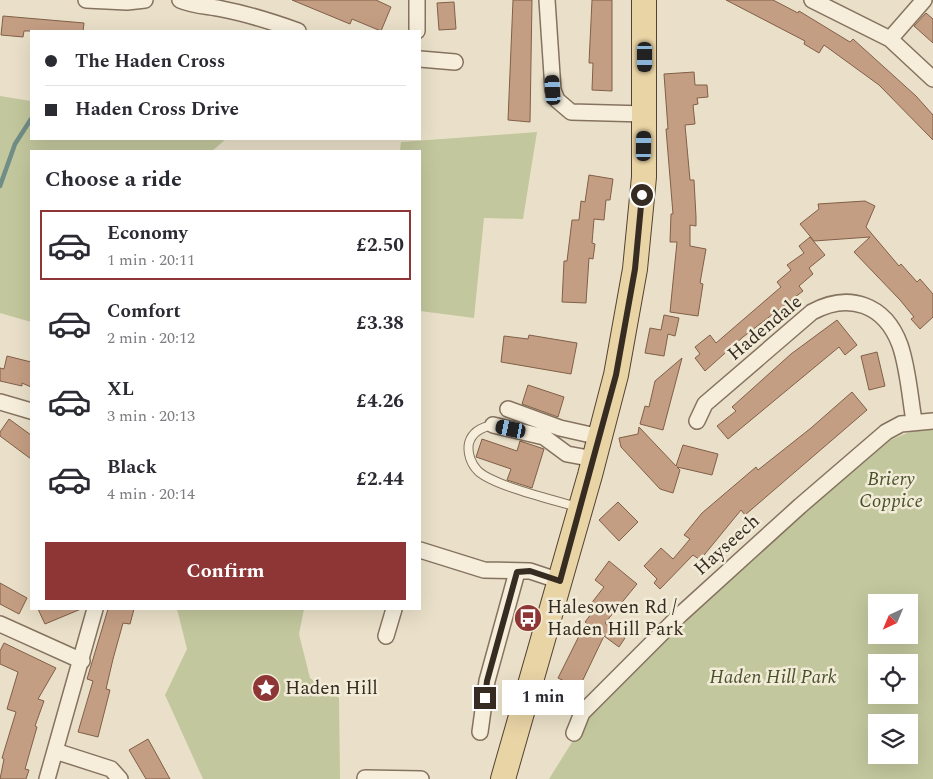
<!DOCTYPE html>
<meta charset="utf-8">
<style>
body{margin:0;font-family:Spectral,serif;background:#f7f7f7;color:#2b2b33;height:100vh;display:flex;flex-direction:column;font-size:19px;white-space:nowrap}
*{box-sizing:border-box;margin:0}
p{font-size:16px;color:#7c7c81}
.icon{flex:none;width:28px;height:28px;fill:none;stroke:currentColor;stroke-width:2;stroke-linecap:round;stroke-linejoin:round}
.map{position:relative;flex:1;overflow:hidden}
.drawer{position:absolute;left:30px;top:150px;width:391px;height:460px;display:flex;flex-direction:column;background:#fff;border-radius:0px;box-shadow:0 5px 20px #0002}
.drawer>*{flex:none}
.banner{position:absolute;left:30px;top:30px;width:391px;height:110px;border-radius:0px;box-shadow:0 5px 20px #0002;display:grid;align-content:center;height:110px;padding:0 15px;background:#fff}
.needle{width:32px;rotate:224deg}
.buttons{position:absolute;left:868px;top:594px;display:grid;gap:10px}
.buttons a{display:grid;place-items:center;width:50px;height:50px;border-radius:0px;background:#fff;box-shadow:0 5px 20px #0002;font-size:25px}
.end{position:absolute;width:22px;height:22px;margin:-11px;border:6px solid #372c21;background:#fff;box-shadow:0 0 0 2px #fff}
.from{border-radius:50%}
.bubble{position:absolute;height:35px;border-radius:0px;background:#fff;box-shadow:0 5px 20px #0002;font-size:16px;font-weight:700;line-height:35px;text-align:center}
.car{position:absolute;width:15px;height:30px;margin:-15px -8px;border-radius:6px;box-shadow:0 0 4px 1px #0007;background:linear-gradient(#222 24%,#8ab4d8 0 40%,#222 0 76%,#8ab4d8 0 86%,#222 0)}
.banner b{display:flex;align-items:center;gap:18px;height:48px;font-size:19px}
.banner b+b{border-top:1px solid #e1e1e2}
.banner i{width:12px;height:12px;background:#2b2b33}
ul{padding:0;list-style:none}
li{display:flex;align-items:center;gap:15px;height:70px;margin:0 10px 8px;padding:0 5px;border:2px solid transparent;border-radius:0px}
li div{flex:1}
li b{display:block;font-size:19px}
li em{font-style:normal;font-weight:700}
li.selected{border-color:#8e3535}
li>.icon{width:45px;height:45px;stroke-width:1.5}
h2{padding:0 15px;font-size:22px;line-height:60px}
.button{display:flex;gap:10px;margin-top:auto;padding:10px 15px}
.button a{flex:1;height:58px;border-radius:0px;background:#8e3535;color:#fff;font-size:20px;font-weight:700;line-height:58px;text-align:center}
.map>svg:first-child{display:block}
</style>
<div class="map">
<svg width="933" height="779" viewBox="0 0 933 779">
<rect width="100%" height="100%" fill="#eae0c9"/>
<!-- green -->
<path fill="#c2c79d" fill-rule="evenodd" d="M0,96l31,5v38h195l-14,12h-181v171l-31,-9z
M537,132l-14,87 -39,-1 -10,100 -54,-7v-160h-20l1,-9z
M933,429v350h-384l40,-64 120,-119 172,-152 31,-13zM876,602h33v33h-33zM876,662h33v33h-33zM876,722h33v33h-33z
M177,609h127l-5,25 11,44 29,20 1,81h-137l-38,-84 22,-46z"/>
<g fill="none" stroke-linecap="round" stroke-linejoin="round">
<!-- stream -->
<path stroke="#708d86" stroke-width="4.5" d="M0,186l15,-42 16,-25"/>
</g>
<!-- building -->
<path fill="#c49e83" stroke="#815f48" d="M292,0h84l15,7 -10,24 -29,-12 -2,5z
M513,0h19l-2,122 -22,-2z
M592,0h20v91l-20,-1 1,-27h-4z
M726,0h47l25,13 1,-2 51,31 3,-3 63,57 17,19v25l-54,-55 -55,-40 -5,8 -15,-9 1,-3z
M454,2l2,27 -17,1 -2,-27z
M926,13l7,6v24l-19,-17z
M3,16l81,7 -1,8h-59l-1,6 -22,-2z
M694,72l1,13h12l1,12 -11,1 1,6 -5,1 2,19 -10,1 5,55h4l2,37v9l-6,-1v21l16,3 -6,34 3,1 -5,32 -28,-4 7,-70h-7l1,-28h2l-7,-85h2l-4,-55z
M589,175l24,4 -3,21h-4l-2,20 -10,-1 -2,24 3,1 -2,15 -4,-1 -3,45 -24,-1 2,-41h3l5,-41h7l2,-19 4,1z
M865,201l10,5 -9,21 33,39 2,-2 16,18 3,-3 13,15v23l-13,12 -9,-10 3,-2 -14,-17 -46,-48 16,-15 -56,4 -14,-17 19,-15 -1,-5z
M810,237l15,18 -16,13 4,6 -14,12 4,5 -60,46 -38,34 -10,-13 5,-4 -5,-7 15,-12 6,8 65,-56 -4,-5 14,-12 -4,-5 17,-12 -5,-7z
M664,315l15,3 -4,18 -7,-2 -4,22 -19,-3 5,-25 11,2z
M837,320l20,25 -12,10 -6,-8 -111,92 -11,-13 19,-15 -4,-4 59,-53z
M529,335l48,8 -6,31 -70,-12 3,-26 24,3z
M877,352l8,34 -16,4 -8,-34z
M7,356l24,6v25l-9,-4v3l-22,-5v-13l4,1z
M682,358l-19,72 -23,-6 5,-18 4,1 6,-26z
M528,385l36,12 -6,20 -36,-13z
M852,392l15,18 -122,105 -4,-5 -41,50 -7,-5 -33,34 -6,-6 3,-4 -13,-13 17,-18 12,11 17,-20 -6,-4 18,-22 54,-46 2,3 53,-42z
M9,419l22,16v24l-31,-23v-4z
M639,427l37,39 7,-21 35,9 -6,21 -35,-8 3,3 -7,23 -13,-4 -39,-42 -2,-9 19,-4z
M482,439l35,12 3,-10 24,8 -12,39 -25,-8 4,-11 -35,-12z
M618,502l20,20 -19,19 -20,-21z
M609,561l28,23 -32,39 20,15 -6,9 -15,-11 -25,52 -21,-10 20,-40 10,-14 -3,-2 10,-13 -5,-4 14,-18 -9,-7z
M0,583l27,15 -8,16 -19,-10z
M38,609h43l-36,15z
M108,609h26l-4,15 -7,-1 -10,36 -7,30 4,1 -12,47 -20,-5 15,-51 -6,-2z
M4,643l52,25 -18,31 6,2 -9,25 2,1 -12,42 4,1 -3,9h-26l4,-20 -2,-1 14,-46 -9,-3 11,-37 -18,-8v-13z
M148,739l10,18 12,22h-24l-17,-29z"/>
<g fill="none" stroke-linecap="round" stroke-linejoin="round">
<defs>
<path id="service" d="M493,425c-11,2 -21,7 -24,18 -2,10 2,21 9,28 16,15 77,29 99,36"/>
<path id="minor" d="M86,0l41,2 18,-2
M180,0c14,6 28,6 42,9 26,5 51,13 76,22
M417,0v31
M547,0l6,90 4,10 14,12 74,2
M812,0l78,39 43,40
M890,39l34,-39
M420,59l35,3
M0,402l31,9
M508,409l52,19 40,9
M697,421l8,-17 107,-92c37,-20 73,-8 88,33 8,23 10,52 14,76
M493,425l51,12 23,17 27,5
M420,550l64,20 46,1 30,10
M0,624l82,37
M386,636l8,-27
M480,732l7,-51 30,-109
M574,733l8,-20 99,-99 119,-108 86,-74 15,-8 32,-3
M55,751l56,18 9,10
M365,778l56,1
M47,779l48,-170"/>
<path id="primary" d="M503,779l87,-304 26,-100 19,-106 9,-92v-177"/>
</defs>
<!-- service casing -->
<use href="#service" stroke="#85735f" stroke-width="10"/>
<!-- minor casing -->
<use href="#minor" stroke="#85735f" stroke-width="18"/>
<!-- primary casing -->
<use href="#primary" stroke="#534233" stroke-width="26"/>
<!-- service -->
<use href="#service" stroke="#f6eedb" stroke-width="8"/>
<!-- minor -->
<use href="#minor" stroke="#f6eedb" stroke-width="15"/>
<!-- primary -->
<use href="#primary" stroke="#e9d4a5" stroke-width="24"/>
</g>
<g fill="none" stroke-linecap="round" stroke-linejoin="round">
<!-- route -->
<path stroke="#372c21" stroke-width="6" d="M485,698l2,-17 30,-109 13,-1 30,10 56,-206 19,-106 7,-74"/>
</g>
<!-- icons -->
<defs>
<symbol id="bus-disc" viewBox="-11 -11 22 22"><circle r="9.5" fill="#8e3535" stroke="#f2ebd8"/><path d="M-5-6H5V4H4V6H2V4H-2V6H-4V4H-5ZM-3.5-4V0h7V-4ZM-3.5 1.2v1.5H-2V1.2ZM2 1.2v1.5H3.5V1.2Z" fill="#fff"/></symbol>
<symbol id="sight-disc" viewBox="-11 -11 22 22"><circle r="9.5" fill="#8e3535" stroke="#f2ebd8"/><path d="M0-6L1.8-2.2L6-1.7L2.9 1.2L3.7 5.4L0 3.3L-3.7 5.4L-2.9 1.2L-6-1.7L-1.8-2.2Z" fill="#fff"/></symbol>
</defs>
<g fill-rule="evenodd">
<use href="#bus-disc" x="512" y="602" width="32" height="32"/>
<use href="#sight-disc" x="250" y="672" width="32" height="32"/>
</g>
<g text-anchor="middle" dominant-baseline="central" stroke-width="5" stroke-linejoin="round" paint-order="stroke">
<!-- street labels -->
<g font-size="19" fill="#372c21" stroke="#f2ebd8">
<text transform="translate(765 328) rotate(-40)">Hadendale</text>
<text transform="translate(727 545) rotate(-42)">Hayseech</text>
</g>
<!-- park labels -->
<g font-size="19" font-style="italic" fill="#47512a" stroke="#f2ebd8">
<text x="891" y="479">Briery<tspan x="891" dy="22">Coppice</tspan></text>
<text x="773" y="677">Haden Hill Park</text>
</g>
<!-- poi labels -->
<g font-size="19" fill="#372c21" stroke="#f2ebd8" text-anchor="start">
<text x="547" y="607">Halesowen Rd /<tspan x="547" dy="22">Haden Hill Park</tspan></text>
<text x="285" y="688">Haden Hill</text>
</g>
</g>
</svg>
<div class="buttons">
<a><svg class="needle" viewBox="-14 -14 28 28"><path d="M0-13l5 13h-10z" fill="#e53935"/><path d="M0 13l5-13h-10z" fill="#7c7c81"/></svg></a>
<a><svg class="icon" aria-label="locate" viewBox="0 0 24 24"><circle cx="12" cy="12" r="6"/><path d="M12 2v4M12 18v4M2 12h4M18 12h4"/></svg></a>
<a><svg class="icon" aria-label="layers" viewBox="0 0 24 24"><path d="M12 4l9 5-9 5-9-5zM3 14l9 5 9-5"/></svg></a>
</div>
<i class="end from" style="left:642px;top:195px"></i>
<i class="end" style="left:485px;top:698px"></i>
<div class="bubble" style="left:502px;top:680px;width:82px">1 min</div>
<i class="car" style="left:645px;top:57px;rotate:180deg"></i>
<i class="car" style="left:553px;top:90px;rotate:356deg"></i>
<i class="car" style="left:644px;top:146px;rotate:1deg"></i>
<i class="car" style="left:511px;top:429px;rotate:282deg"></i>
<div class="banner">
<b><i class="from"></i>The Haden Cross</b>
<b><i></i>Haden Cross Drive</b>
</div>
<section class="drawer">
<h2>Choose a ride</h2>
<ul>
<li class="selected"><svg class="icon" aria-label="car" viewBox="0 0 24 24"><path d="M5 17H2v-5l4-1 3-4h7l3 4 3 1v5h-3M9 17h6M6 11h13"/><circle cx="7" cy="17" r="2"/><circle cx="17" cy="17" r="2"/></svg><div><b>Economy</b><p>1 min · 20:11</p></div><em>£2.50</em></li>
<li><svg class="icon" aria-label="car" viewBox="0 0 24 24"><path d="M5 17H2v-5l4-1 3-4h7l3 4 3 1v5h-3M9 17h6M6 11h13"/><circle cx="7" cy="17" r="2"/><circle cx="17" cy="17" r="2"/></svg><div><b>Comfort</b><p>2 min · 20:12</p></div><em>£3.38</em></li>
<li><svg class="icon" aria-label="car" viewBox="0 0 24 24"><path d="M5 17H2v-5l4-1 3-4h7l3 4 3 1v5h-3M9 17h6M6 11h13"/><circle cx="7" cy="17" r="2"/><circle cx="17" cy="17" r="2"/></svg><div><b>XL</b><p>3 min · 20:13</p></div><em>£4.26</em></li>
<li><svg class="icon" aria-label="car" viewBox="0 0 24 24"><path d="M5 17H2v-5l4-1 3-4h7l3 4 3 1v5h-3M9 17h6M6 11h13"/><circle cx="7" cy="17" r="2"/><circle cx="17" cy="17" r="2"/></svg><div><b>Black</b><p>4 min · 20:14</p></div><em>£2.44</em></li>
</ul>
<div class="button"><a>Confirm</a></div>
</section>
</div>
